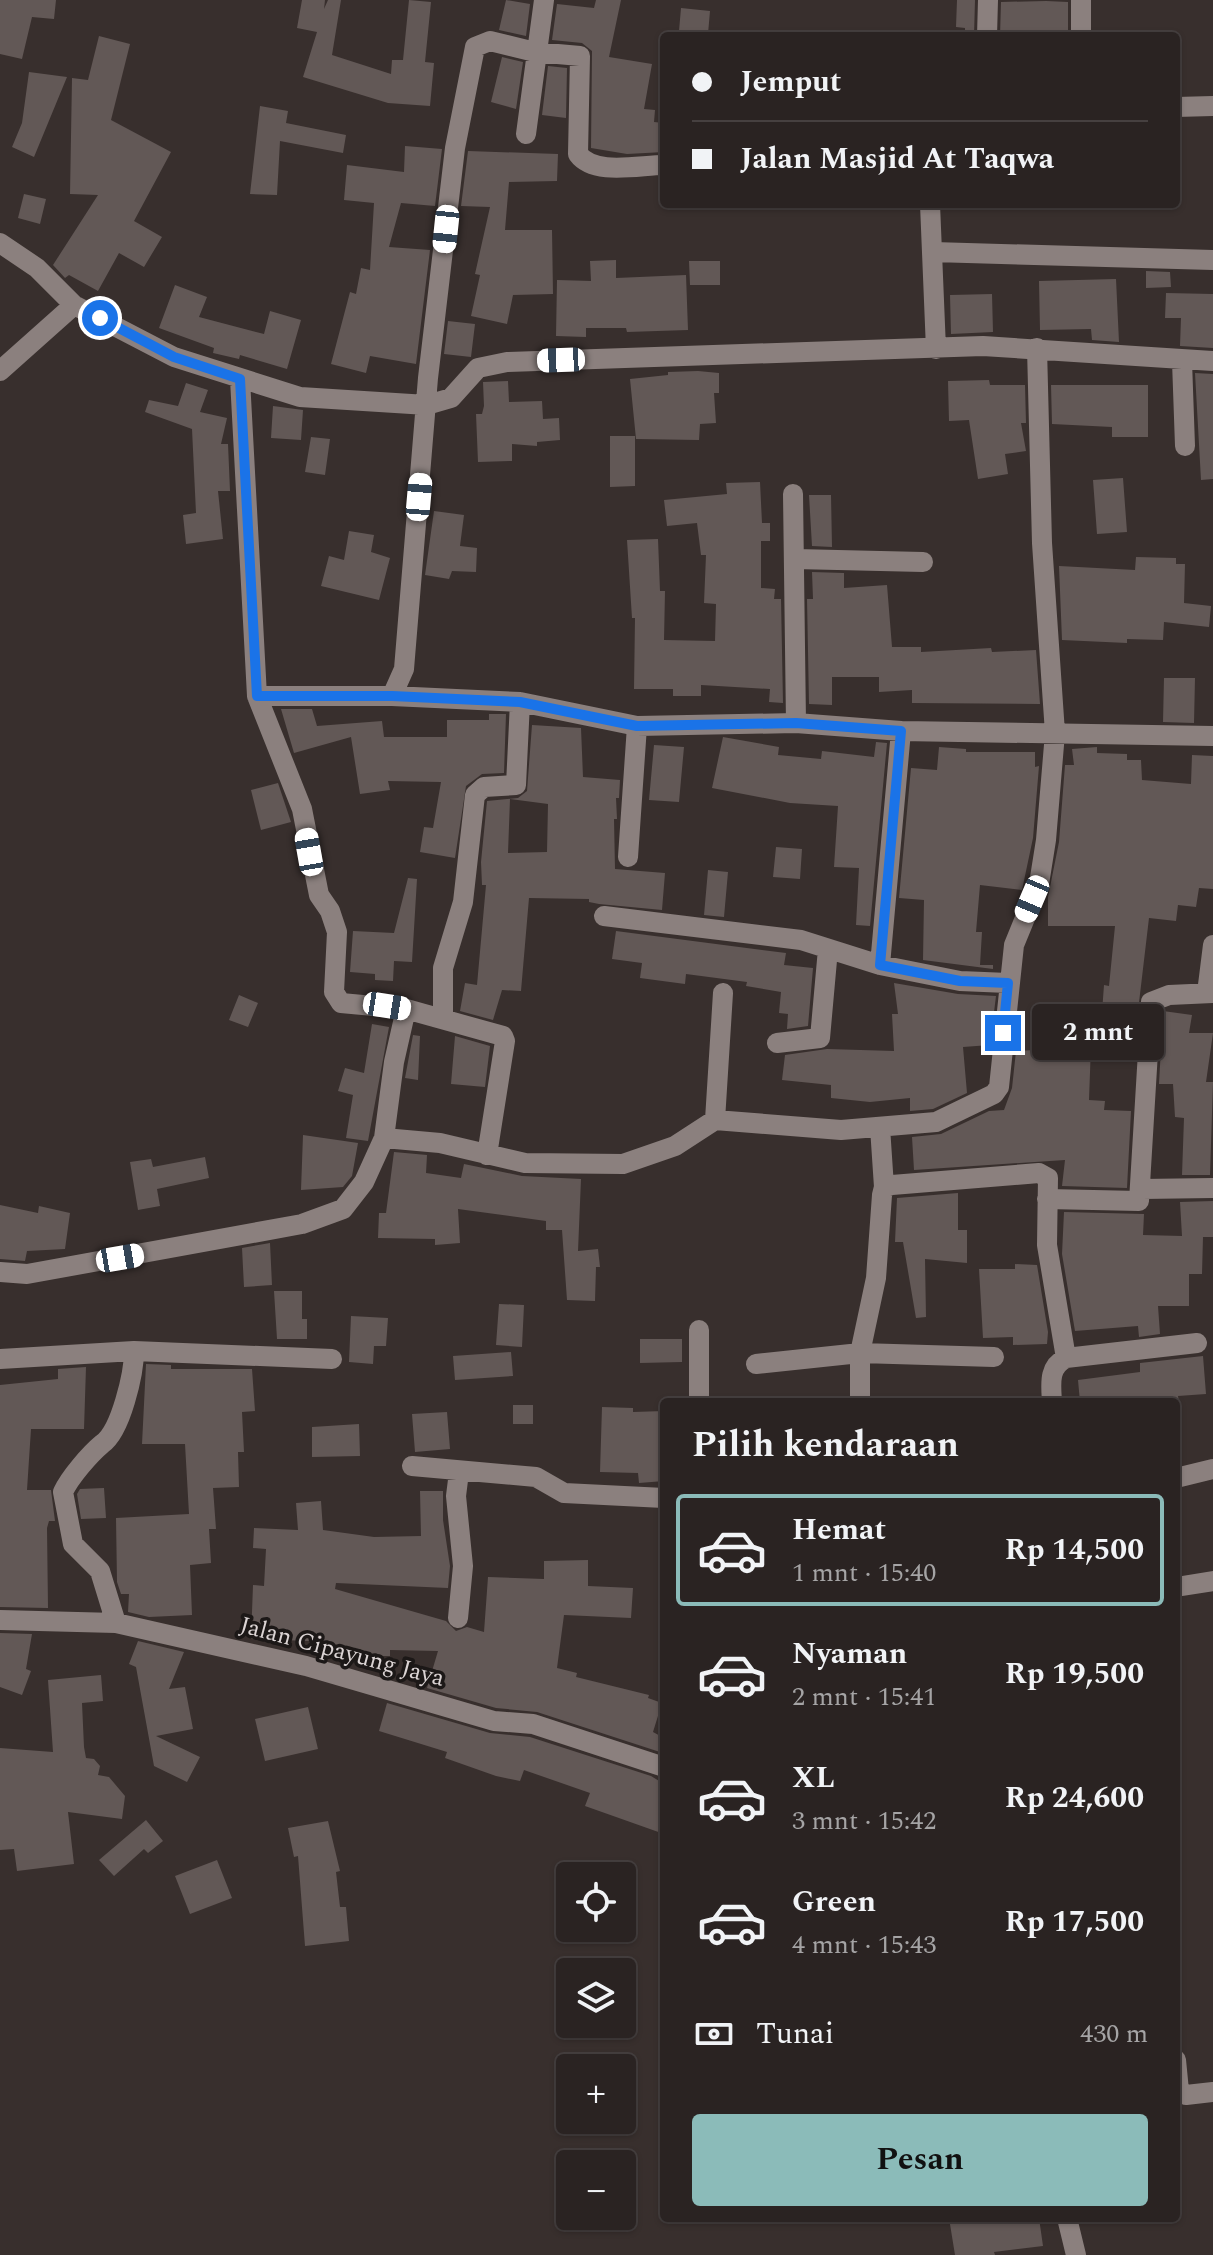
<!DOCTYPE html>
<html lang="id">
<meta charset="utf-8">
<style>
body{margin:0;font-family:Spectral,serif;background:#322b2a;color:#f1f3f6;height:100vh;display:flex;flex-direction:column;font-size:30px;white-space:nowrap}
*{box-sizing:border-box;margin:0}
p{font-size:26px;color:#a5a4a5}
.icon{flex:none;width:44px;height:44px;fill:none;stroke:currentColor;stroke-width:2;stroke-linecap:round;stroke-linejoin:round}
.map{position:relative;flex:1;overflow:hidden}
.drawer{position:absolute;left:660px;top:1398px;width:520px;height:824px;display:flex;flex-direction:column;background:#2a2322;border-radius:8px;box-shadow:0 2px 6px #0004,0 0 0 2px #464040}
.drawer>*{flex:none}
.top-card{position:absolute;left:660px;top:32px;width:520px;height:176px;border-radius:8px;box-shadow:0 2px 6px #0004,0 0 0 2px #464040;display:grid;align-content:center;height:176px;padding:0 32px;background:#2a2322}
.fabs{position:absolute;left:556px;top:1862px;display:grid;gap:16px}
.fabs a{display:grid;place-items:center;width:80px;height:80px;border-radius:8px;background:#2a2322;box-shadow:0 2px 6px #0004,0 0 0 2px #464040;font-size:40px}
.end{position:absolute;width:36px;height:36px;margin:-18px;border:10px solid #1a73e8;background:#fff;box-shadow:0 0 0 4px #fff}
.from{border-radius:50%}
.bubble{position:absolute;height:56px;border-radius:8px;background:#2a2322;box-shadow:0 2px 6px #0004,0 0 0 2px #464040;font-size:26px;font-weight:700;line-height:56px;text-align:center}
.car{position:absolute;width:24px;height:48px;margin:-24px -12px;border-radius:10px;box-shadow:0 0 6px 2px #0007;background:linear-gradient(#fff 24%,#345 0 40%,#fff 0 76%,#345 0 86%,#fff 0)}
.top-card b{display:flex;align-items:center;gap:28px;height:76px;font-size:30px}
.top-card b+b{border-top:2px solid #464040}
.top-card i{width:20px;height:20px;background:#f1f3f6}
ul{padding:0;list-style:none}
li{display:flex;align-items:center;gap:24px;height:112px;margin:0 16px 12px;padding:0 16px;border:4px solid transparent;border-radius:8px}
li div{flex:1}
li b{display:block;font-size:30px}
li em{font-style:normal;font-weight:700}
li.on{border-color:#8bbbb9}
li>.icon{width:72px;height:72px;stroke-width:1.5}
h2{padding:0 32px;font-size:36px;line-height:96px}
.pay{display:flex;align-items:center;gap:20px;height:88px;padding:0 32px;font-size:30px}
.pay p{margin-inline-start:auto}
.button{display:flex;gap:16px;margin-top:auto;padding:16px 32px}
.button a{flex:1;height:92px;border-radius:8px;background:#8bbbb9;color:#111;font-size:32px;font-weight:700;line-height:92px;text-align:center}
.map>svg:first-child{display:block}
</style>
<div class="map">
<svg width="1213" height="2255" viewBox="0 0 1213 2255">
<rect width="100%" height="100%" fill="#382f2d"/>
<!-- building -->
<path fill="#625856" fill-rule="evenodd" d="M0,0h56l-2,19 -22,-2 -10,42 -22,-5z
M302,0h23l-1,9 4,-9h13l-9,55 59,19 1,-14h11l6,-60 22,2 -6,60 9,1 -4,43 -42,-3 -85,-26 14,-45 -20,-4z
M506,0l24,4 -4,32 -27,-6z
M596,0h25l-12,57 43,7 -8,45 11,1 -1,12 10,1v29l-37,2 -36,-6 1,-97 -10,-8 -30,-3 5,-36 37,4z
M957,0h18l-1,36h-9v-8l-9,-1z
M1046,1l22,1v34h-68l1,-34z
M681,8l29,3 -2,23 -29,-3z
M99,36l31,8 -19,76 60,32 -37,69 28,16 -18,30 -25,-14 -21,38 -29,-16 -4,3 -12,-13 45,-70 -28,-1 2,-116 16,2z
M502,57l21,5 -7,47 -25,-7z
M548,66l19,2 -1,50 -24,-3z
M29,72l38,5 -33,80 -22,-10 10,-24z
M260,106l28,5 -2,12 60,12 -3,18 -63,-12 -3,54 -27,-1z
M405,146l37,3 -7,57 -34,-3 -12,44 41,3 -14,114 -46,-8 -4,17 -35,-9 19,-72 6,2 5,-26 9,2 4,-67 -30,-3 3,-35 57,7z
M468,151l90,3 -1,27 -48,1 -4,48h47l1,64 -40,1 -6,29 -36,-8 9,-41 -5,-1 15,-67 -29,-1z
M24,194l22,5 -6,25 -22,-6z
M616,260v18l70,-3 2,55 -61,2 -1,-4h-40v9l-30,-1 1,-56 34,1 -1,-20z
M689,261h31v24h-30z
M1146,271l24,1 1,15 -25,1z
M1116,279l3,63 -27,-2 -1,-11 -51,1 -1,-49z
M175,285l32,12 -8,20 65,17 6,-23 31,9 -14,49 -47,-14 -1,4 -26,-6 1,-5 -55,-20z
M1166,293l47,1v54l-33,-2 1,-28h-16z
M992,294l1,38 -42,2 -1,-39z
M448,321l27,3 -4,33 -27,-3z
M698,371l21,2v20h-5l2,30 -16,1 -1,16 -63,-1 -6,-60 38,-4v-3z
M1195,373l18,1v105l-12,1z
M989,380l1,5h35l1,38h-5l5,28 -21,3 3,20 -30,5 -9,-59 -20,1 -1,-40z
M508,381l1,21 33,-1 1,18 16,-1 1,22 -23,2v4l-25,-2v17l-34,1 -2,-48h6l2,-8 -1,-24z
M186,383l22,7 -8,22 27,6 -6,26h7l2,47h-12l5,48 -37,5 -3,-29 13,-2 -4,-84 -47,-17 4,-12 29,6z
M1051,385h97v52h-36v-10l-60,-3z
M273,406l30,4 -2,30 -30,-2z
M610,436h25v50l-25,1z
M311,437l19,2 -5,36 -20,-3z
M1123,478l4,54 -30,2 -4,-54z
M760,482l2,41h8v18h-9v47l14,1 -1,10h7l2,104 -14,-1 1,-13 -69,-4v11h-28v-7h-39l1,-71h-3l-5,-78 31,-1 2,52h5l-1,49 51,1 1,-37 -12,-1 2,-48h-5l-4,-32 -30,3 -3,-26 63,-6 -1,-11z
M809,495h22l1,52 -20,-1z
M434,511l30,4 -4,31 17,2 -1,24 -24,-1 -3,8 -24,-4z
M349,531l25,4 -3,17 19,6 -11,42 -58,-14 8,-30 15,4z
M1136,557l40,1v6h9l-1,39 27,3 -2,21 -45,-5 -1,18 -36,-1v4l-65,-3 -3,-74 76,4z
M812,572l32,1v15l43,-3 5,62h29v5l70,-4 1,4 44,-2 4,54 -128,-1v-13l-33,2v-15h-47v28l-23,-1 -2,-105h6z
M1164,678h31l-1,45 -31,-1z
M281,709h31l5,17 65,-5 2,16h63v-17h42v-6h17l-2,59 -22,1 -16,12 -11,72 -35,-6 4,-25 9,1 8,-46 -53,-1 2,9 -30,4 -9,-57 -57,16z
M532,725l49,3 2,49 37,3 -1,18h-3l1,21h-3l1,50 50,4 -3,37 -63,-6 -10,-2v-3l-60,-1 -8,93 -19,-1 -9,30 -33,-9 5,-28 12,2 9,-100h-4l-1,-23 6,-61 31,-3 9,-7zM510,799l38,5 -1,48 -39,1z
M723,737l56,10 -1,8 43,4 1,-8 52,6 2,-15 11,1 -17,183 -14,-1 3,-57 -25,-1 4,-61 -48,-3 -78,-15z
M654,745l30,2 -5,55 -30,-2z
M939,747l27,2v3h69v15l4,-1 -6,72 -11,52 -42,-5 -4,47h6l-2,33h13v4l-70,-9 1,-60 -25,-2 12,-130 26,2z
M1097,747v6l30,1v6h14l1,20 49,4 1,-29 21,1v133l-14,-1 -3,19 -18,-2 -2,16 -27,-3 -13,110 -35,-2 3,-41 5,1 6,-60h-67v-29l11,-55 6,-77h9l-2,-16z
M278,783l13,39 -30,8 -10,-40z
M776,847l26,2 -2,30 -27,-2z
M708,870l20,2 -4,45 -20,-2z
M408,878l9,1 -5,83 -18,-1 -1,20 -18,-1v-6l-25,-2 3,-41 41,2z
M616,931l170,22 -2,12 29,3 -5,58 -21,3 1,-15 -9,-1 2,-21 -35,-6 1,-4 -61,-8 -1,10 -45,-6 2,-15 -30,-4z
M894,983l64,11 38,2 -6,49 -27,2 4,46 -34,16 -23,2v-13l-40,4 -39,-4v-13l-49,-5 3,-25 42,-6 67,2 -2,-37h6z
M239,995l19,8 -10,24 -19,-7z
M1163,1011l29,4 -3,18h24l-7,49h7l-3,93h-28l2,-57 -9,-1 -2,-33h-14z
M1056,1015l36,2 -3,83 16,1 -1,9 27,1 -4,77 -65,-2 3,-26 -151,10 -2,-33 29,-3 48,-23 15,-1 8,-22 4,-37 38,-2z
M372,1024l17,3 -21,114 -22,-3 7,-43 -15,-4 7,-23 19,5z
M413,1035l7,1 -2,44 -13,-2z
M455,1036l35,10 -5,41 -34,-3z
M303,1135l55,8 -6,33 -9,11 -42,3z
M394,1152l33,3 -1,18 35,5 3,-14 58,12 59,3 -3,72 20,-2 2,18h-4l-1,34 -28,-1 -5,-70h-16v-9l-88,-12 2,34 -25,2v-6l-57,-1 1,-25h7z
M205,1157l4,21 -52,11 3,17 -22,4 -8,-48 21,-3 2,8z
M958,1193v37h9v33l-42,-4 1,58 -10,1 -13,-76h-8l2,-44z
M1213,1201v36h-10l-1,37h-13v32h-31l2,28 -21,3 -1,-11 -63,5 -13,-77 2,-42 80,2 -1,21 39,1 -2,-34z
M0,1205l38,8 1,-7 31,7 -5,36 -38,2 -2,10 -25,-2z
M270,1243l2,42 -28,2 -2,-39z
M1015,1264l22,1 11,67 -1,12 -34,1v-8l-30,1 -4,-69h36z
M274,1291h28v28h5v20h-30z
M499,1304l25,1 -2,42 -26,-2z
M351,1316l37,2 -2,28h-12l-1,18 -24,-2z
M640,1339h42v23l-42,1z
M511,1352l2,24 -58,4 -2,-24z
M1203,1356l3,38 -28,2 1,6h-99l-2,-22 62,-8v-9z
M146,1364l25,1v4h81l3,42 -13,1 2,40h-6l1,35 -26,1 3,41h-7l2,34 -21,2 2,50 -43,2 -21,-5 1,-18h-8l-4,-12 -1,-64 73,-4 -4,-70h-43z
M86,1367l-2,62h-53l-4,61h24l4,31h-6l-2,7 1,80 -48,-1v-222l58,-6v-10z
M513,1405h20v19h-20z
M602,1407l31,1v4l31,-1v70l-25,2 -1,-10 -38,-1z
M447,1412l3,37 -35,3 -3,-38z
M359,1424l1,32 -48,1v-30z
M104,1488l2,30 -25,1 -4,-25 3,-5z
M420,1491h23v29l7,46 -2,22 -112,-5 -1,6 111,32 10,10 11,-4 17,5 4,-55 56,2v-18l44,-1v26l45,2 -2,30 -67,-3 -7,53 20,5 -1,4 73,18 -1,3 14,5 -9,29 11,6 -1,15 -126,-41 -41,-4 -69,-20 11,-37 -48,-1v6h-39v-9l-41,-6 -59,-2 2,-54 11,1 2,-37 -13,-1 1,-20 44,2 -2,-27 25,-2 2,29 51,7 47,-1z
M0,1633l32,1 -6,35 5,2 -9,24 -22,-8z
M138,1641l46,11 -15,37 16,-2 8,42 -37,7 44,21 -13,25 -33,-16 -18,-99 -7,-3z
M101,1675l2,26 -21,2 2,44 2,11 8,1 6,7 -2,9 11,2 16,19 -3,23 -54,-7 6,52 -57,7 -3,-22 -14,1v-102l53,4 -5,-72z
M387,1703l103,30 40,4 121,39 13,8v50l-79,-28 5,-13 -66,-23 -4,11 -24,-5 -51,-18 2,-6 -68,-21z
M308,1707l10,42 -53,12 -10,-42z
M146,1820l17,21 -15,12 -4,-4 -30,27 -15,-16z
M328,1821l12,50 -4,1 4,35h6l3,34 -44,5 -7,-90 -4,1 -6,-29z
M217,1860l15,38 -42,16 -15,-38z
M949,2218h90l4,28 -49,6 1,3h-40z"/>
<g fill="none" stroke-linecap="round" stroke-linejoin="round">
<!-- street -->
<path stroke="#8b807e" stroke-width="20" d="M1081,0v36
M987,36l1,-36
M1176,107l37,-1
M526,134l18,-134
M930,204l6,145
M0,243l37,25 37,37 100,52 126,40 127,8 24,-7 27,-30 29,-6 476,-16 230,15
M933,252l280,8
M1182,361l3,85
M0,371l74,-66
M240,379l17,317 45,113 17,86 11,16 7,21 -3,60 7,11 65,6 97,27 2,5 -18,114
M793,494l3,229
M795,559l128,3
M257,696h135l128,6 117,24 159,-3 105,8 312,5
M392,696l12,-27 24,-291 27,-230 20,-101 15,-6 45,11 45,4 -2,98c16,22 61,11 86,11
M628,857l9,-131
M604,916l197,24 79,25 80,16 48,2
M880,965l21,-234
M1207,993l6,-48
M443,1018v-50l20,-66 12,-107 9,-8 32,-2 4,-83
M777,1043l43,-5 8,-89
M715,1120l8,-127
M880,1127l4,60
M384,1138l56,5 85,20 98,1 52,-18 40,-26 126,10 95,-8 58,-28 5,-7 15,-142 25,-61 7,-44 9,-107 -13,-190 -5,-195
M1142,1189l71,-1
M1047,1199l92,2 12,-199 18,-7 44,-2
M0,1272l27,2 275,-50 41,-15 21,-27 20,-44 10,-76 12,-53
M699,1330v72
M0,1359l134,-8 198,8
M756,1364l104,-11 134,4
M860,1402v-49l16,-75 6,-83 2,-8 8,-2 147,-12 9,5 -1,67 19,113
M1052,1402c-1,-18 -4,-35 14,-44l131,-15
M412,1466l124,11 28,16 100,5
M1176,1478l37,-9
M1176,1587l37,-6
M458,1618l5,-52 -7,-70 3,-24
M0,1620l116,3 190,43 188,55 39,3 131,43
M116,1623l-16,-52 -27,-27 -10,-52c7,-15 27,-38 39,-48 19,-13 32,-71 32,-93
M1176,2060l3,31 7,4 27,-3
M1067,2218l9,37"/>
</g>
<g fill="none" stroke-linecap="round" stroke-linejoin="round">
<!-- route -->
<path stroke="#1a73e8" stroke-width="10" d="M100,318l74,39 66,22 17,317h135l128,6 117,24 159,-3 105,8 -21,234 80,16 48,2 -5,50"/>
</g>
<g text-anchor="middle" dominant-baseline="central" stroke-width="7" stroke-linejoin="round" paint-order="stroke">
<!-- street labels -->
<g font-size="24" fill="#dbd4d4" stroke="#1c1817">
<text transform="translate(342 1652) rotate(15)">Jalan Cipayung Jaya</text>
</g>
</g>
</svg>
<div class="fabs">
<a><svg class="icon" aria-label="locate" viewBox="0 0 24 24"><circle cx="12" cy="12" r="6"/><path d="M12 2v4M12 18v4M2 12h4M18 12h4"/></svg></a>
<a><svg class="icon" aria-label="layers" viewBox="0 0 24 24"><path d="M12 4l9 5-9 5-9-5zM3 14l9 5 9-5"/></svg></a>
<a>+</a>
<a>−</a>
</div>
<i class="end from" style="left:100px;top:318px"></i>
<i class="end" style="left:1003px;top:1033px"></i>
<div class="bubble" style="left:1032px;top:1004px;width:132px">2 mnt</div>
<i class="car" style="left:446px;top:229px;rotate:186deg"></i>
<i class="car" style="left:561px;top:360px;rotate:268deg"></i>
<i class="car" style="left:419px;top:497px;rotate:5deg"></i>
<i class="car" style="left:309px;top:852px;rotate:350deg"></i>
<i class="car" style="left:1032px;top:899px;rotate:203deg"></i>
<i class="car" style="left:387px;top:1006px;rotate:99deg"></i>
<i class="car" style="left:120px;top:1258px;rotate:80deg"></i>
<div class="top-card">
<b><i class="from"></i>Jemput</b>
<b><i></i>Jalan Masjid At Taqwa</b>
</div>
<section class="drawer">
<h2>Pilih kendaraan</h2>
<ul>
<li class="on"><svg class="icon" aria-label="car" viewBox="0 0 24 24"><path d="M5 17H2v-5l4-1 3-4h7l3 4 3 1v5h-3M9 17h6M6 11h13"/><circle cx="7" cy="17" r="2"/><circle cx="17" cy="17" r="2"/></svg><div><b>Hemat</b><p>1 mnt · 15:40</p></div><em>Rp 14,500</em></li>
<li><svg class="icon" aria-label="car" viewBox="0 0 24 24"><path d="M5 17H2v-5l4-1 3-4h7l3 4 3 1v5h-3M9 17h6M6 11h13"/><circle cx="7" cy="17" r="2"/><circle cx="17" cy="17" r="2"/></svg><div><b>Nyaman</b><p>2 mnt · 15:41</p></div><em>Rp 19,500</em></li>
<li><svg class="icon" aria-label="car" viewBox="0 0 24 24"><path d="M5 17H2v-5l4-1 3-4h7l3 4 3 1v5h-3M9 17h6M6 11h13"/><circle cx="7" cy="17" r="2"/><circle cx="17" cy="17" r="2"/></svg><div><b>XL</b><p>3 mnt · 15:42</p></div><em>Rp 24,600</em></li>
<li><svg class="icon" aria-label="car" viewBox="0 0 24 24"><path d="M5 17H2v-5l4-1 3-4h7l3 4 3 1v5h-3M9 17h6M6 11h13"/><circle cx="7" cy="17" r="2"/><circle cx="17" cy="17" r="2"/></svg><div><b>Green</b><p>4 mnt · 15:43</p></div><em>Rp 17,500</em></li>
</ul>
<div class="pay"><svg class="icon" aria-label="cash" viewBox="0 0 24 24"><path d="M3 7h18v10H3z"/><circle cx="12" cy="12" r="2"/></svg>Tunai<p>430 m</p></div>
<div class="button"><a>Pesan</a></div>
</section>
</div>
